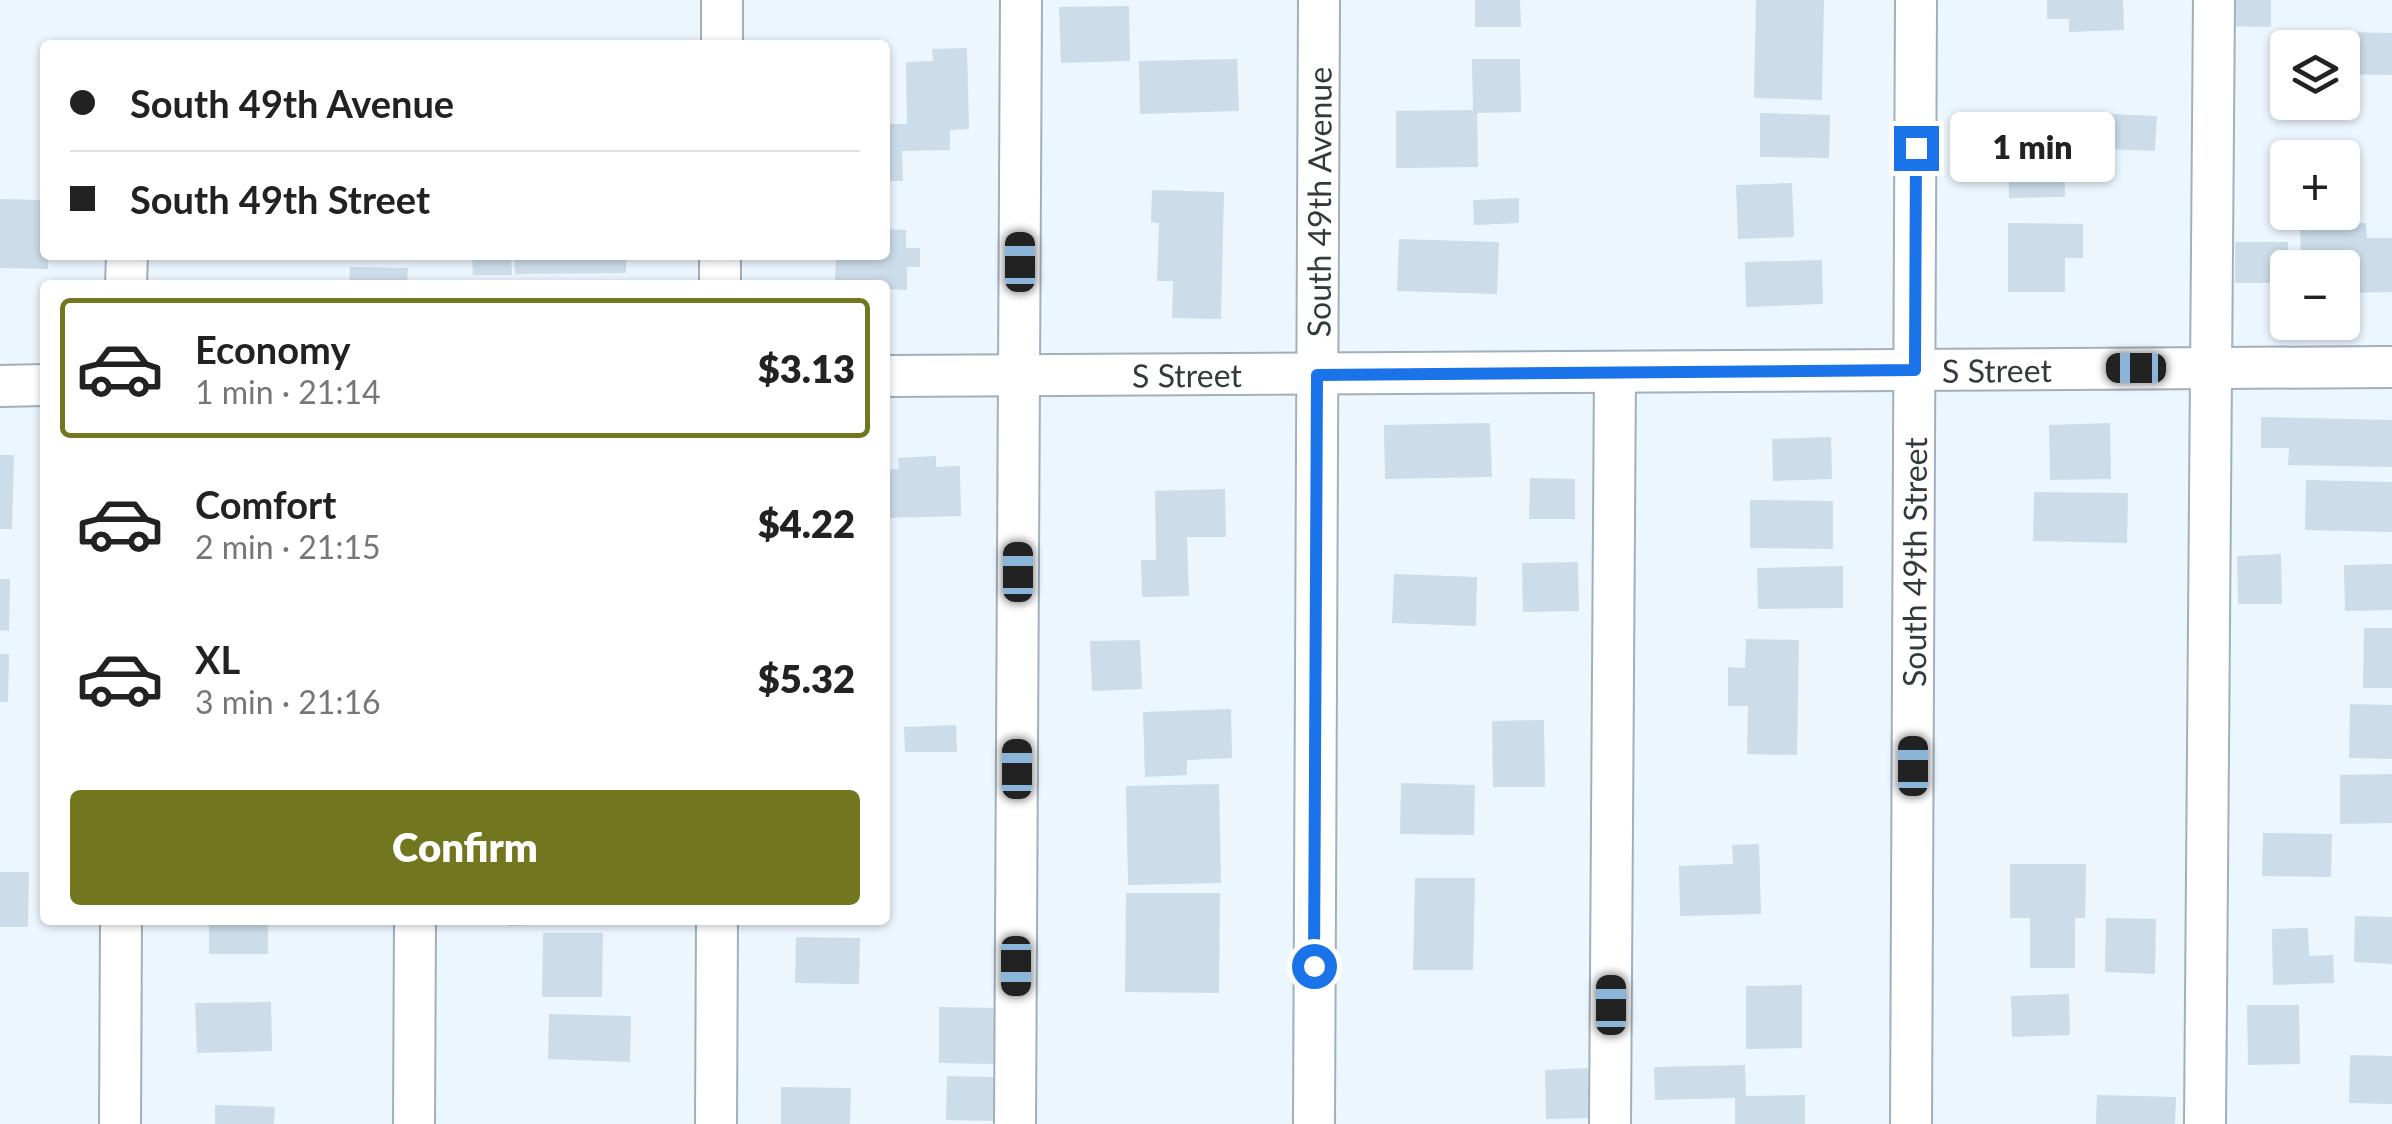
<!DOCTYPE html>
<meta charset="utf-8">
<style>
body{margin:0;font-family:Lato,sans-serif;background:#f6f6f6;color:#222;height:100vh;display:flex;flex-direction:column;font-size:38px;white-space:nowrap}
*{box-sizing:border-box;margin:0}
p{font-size:32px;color:#767676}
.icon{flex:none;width:55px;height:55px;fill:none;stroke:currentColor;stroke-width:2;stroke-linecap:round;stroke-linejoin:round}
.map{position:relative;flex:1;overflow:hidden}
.sheet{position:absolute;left:40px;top:280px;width:850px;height:645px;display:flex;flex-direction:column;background:#fff;border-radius:10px;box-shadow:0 2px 8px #0004}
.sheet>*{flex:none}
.hud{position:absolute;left:40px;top:40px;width:850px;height:220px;border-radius:10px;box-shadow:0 2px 8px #0004;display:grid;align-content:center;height:220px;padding:0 30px;background:#fff}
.tools{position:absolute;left:2270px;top:30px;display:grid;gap:20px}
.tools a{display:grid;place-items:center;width:90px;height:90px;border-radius:10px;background:#fff;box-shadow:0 2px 8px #0004;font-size:50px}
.end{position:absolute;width:45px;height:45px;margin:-22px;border:12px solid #1a73e8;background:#fff;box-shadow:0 0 0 5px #fff}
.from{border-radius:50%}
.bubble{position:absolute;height:70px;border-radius:10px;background:#fff;box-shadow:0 2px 8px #0004;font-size:32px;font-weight:800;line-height:70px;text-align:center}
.car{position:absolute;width:30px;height:60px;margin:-30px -15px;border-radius:12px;box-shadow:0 0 8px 2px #0007;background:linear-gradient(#222 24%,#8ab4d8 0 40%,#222 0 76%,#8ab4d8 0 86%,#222 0)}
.hud b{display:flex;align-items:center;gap:35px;height:95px;font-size:38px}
.hud b+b{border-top:2px solid #e0e0e0}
.hud i{width:25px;height:25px;background:#222}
ul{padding:18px 0 0;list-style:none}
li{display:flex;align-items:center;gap:30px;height:140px;margin:0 20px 15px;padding:0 10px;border:5px solid transparent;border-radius:10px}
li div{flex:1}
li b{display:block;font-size:38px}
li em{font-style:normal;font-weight:800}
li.on{border-color:#72761e}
li>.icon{width:90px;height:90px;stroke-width:1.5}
.button{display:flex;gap:20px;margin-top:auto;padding:20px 30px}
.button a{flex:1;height:115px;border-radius:10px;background:#72761e;color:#fff;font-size:40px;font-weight:800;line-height:115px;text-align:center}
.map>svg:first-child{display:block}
</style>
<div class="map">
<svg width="2392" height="1124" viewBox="0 0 2392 1124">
<rect width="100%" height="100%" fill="#ecf6fe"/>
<!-- building -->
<path fill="#ccdce8" d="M1475,0h45l1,27h-46z
M1756,0h68l-2,100 -68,-2z
M2047,0h76l1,30 -55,2v-13h-22z
M2222,0h49v27l-49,-1z
M1129,6l1,55 -69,2 -2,-56z
M2342,32l50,1v42l-50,-1z
M967,48l2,81 -19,1v20l-48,1 1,30h-18v-57h22l-1,-62 27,-1 -1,-12z
M1237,59l2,52 -99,3 -1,-53z
M1472,59h48l1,53 -44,1 1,54 -82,1v-57l77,-1z
M1760,113l70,2 -1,43 -69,-1z
M2111,114l46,2 -2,35 -46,-2z
M2008,133h56l1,64 -56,1z
M1792,183l2,54 -56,2 -2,-54z
M1152,190l72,2 -3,127 -49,-1 1,-37h-16l2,-58 -8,-1z
M1519,198v25l-45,2 -1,-25z
M0,199l45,1v55h3v14l-48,-1z
M2008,223l75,1v34h-18v34h-57z
M2366,223l1,15h25v54l-50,1v-25h-41l-1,-44z
M885,229l21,1v18h14v19h-13v23l-22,-1v-4h-50l1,-30h49z
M1399,239l100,3 -2,52 -100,-3z
M2235,242h53v41h-53z
M472,255h39l1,20h-39z
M514,255h112v18l-111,1z
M1822,260l1,44 -77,3 -1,-45z
M350,267l58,1 -1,17h-58z
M2261,417l131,3v47l-104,-2 1,-17h-28z
M1490,423l2,54 -107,2 -1,-54z
M2110,423l1,56 -61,1 -1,-55z
M1831,437l1,42 -59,2 -1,-42z
M0,455h14l-2,74h-12z
M936,456v11l24,-1 1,50 -76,2v-48l14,-1 -1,-11z
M1530,478l45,1v40h-46z
M2306,480l86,2v50l-87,-2z
M1225,489l1,48h-39l2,59 -47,1 -1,-37h15l-1,-69z
M2034,492l94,1 -1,50 -94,-2z
M1750,500l83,1v48l-83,-1z
M2281,554l1,50h-44l-1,-48z
M1578,562l1,49 -56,1 -1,-49z
M2392,564v46l-47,1 -1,-46z
M1843,566v42l-85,1 -1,-41z
M1394,574l83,3 -1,49 -84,-3z
M0,579h10l-1,52 -9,-1z
M2364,628h28v60h-29z
M1746,639l53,1 -2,115 -50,-1 1,-48h-20v-39l17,1z
M1140,640l2,49 -50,2 -2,-50z
M0,654h9l-1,48h-8z
M2350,704l42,1v54l-43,-1z
M1231,709l1,49 -45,2v15l-42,2 -2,-65z
M1544,720l1,67h-52l-1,-66z
M956,725l1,27h-52l-1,-25z
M2392,774v49l-52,1v-49z
M1401,783l74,2 -1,50 -74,-1z
M1219,784l2,99 -93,2 -2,-99z
M2263,833l69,1 -1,43 -69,-1z
M1759,844l2,70 -81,2 -1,-50 54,-2 -1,-19z
M2010,864h76l-1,54h-10v50h-45v-50h-20z
M0,872h29l-1,55h-28z
M1415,878h60l-2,92h-60z
M1126,893h94l-1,100 -94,-1z
M2355,916l37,1v47l-38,-2z
M2106,918l50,1 -1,55 -50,-2z
M209,920h59v34h-59z
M508,920h81v3l-80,3z
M2308,928l1,28 24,-1 1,28 -61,2 -1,-56z
M543,933h60l-1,64h-60z
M796,937l64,1 -1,46 -64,-1z
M1802,985v63l-56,1v-63z
M2069,994l1,41 -58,2 -1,-41z
M271,1002l1,49 -75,2 -2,-50z
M2247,1005h52l1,59 -52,1z
M939,1007l56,1v56l-56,-1z
M549,1014l82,2 -1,46 -82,-3z
M2350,1055l42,1v48l-43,-1z
M1745,1065l1,31 59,-1v29h-70v-26l-80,2 -1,-33z
M1588,1068l2,50 -44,1 -1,-49z
M947,1076l48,1 -1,44 -48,-1z
M781,1087l70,1 -1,36h-69z
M2097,1095l79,2 -1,27h-79z
M215,1105l60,2 -1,17h-59z"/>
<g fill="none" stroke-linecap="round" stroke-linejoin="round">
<defs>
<g id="minor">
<path d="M722,45v-45"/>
<path d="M126,285l1,-30"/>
<path d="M720,285v-30"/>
<path id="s1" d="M885,376l1507,-9"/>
<path d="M0,386l45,-1"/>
<path d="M120,1124l1,-204"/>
<path d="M414,1124l1,-204"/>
<path d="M716,1124l1,-204"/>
<path d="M1015,1124l6,-1124"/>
<path id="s2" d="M1314,1124l5,-1124"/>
<path d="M1610,1124l5,-752"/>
<path id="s3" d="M1911,1124l5,-1124"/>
<path d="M2205,1124l9,-1124"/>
</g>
</defs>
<!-- minor casing -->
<use href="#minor" stroke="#a1b0bc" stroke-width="44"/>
<!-- minor -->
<use href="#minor" stroke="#fff" stroke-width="40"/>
</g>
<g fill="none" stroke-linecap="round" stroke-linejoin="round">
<!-- route -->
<path stroke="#1a73e8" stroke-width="12" d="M1314,966l3,-591 598,-5 1,-222"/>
</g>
<g text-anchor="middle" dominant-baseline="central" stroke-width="9" stroke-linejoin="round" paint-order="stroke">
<!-- street labels -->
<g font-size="32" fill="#333a3e" stroke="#fff">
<text stroke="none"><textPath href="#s2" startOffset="922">South 49th Avenue</textPath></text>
<text stroke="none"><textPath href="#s1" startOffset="1112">S Street</textPath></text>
<text stroke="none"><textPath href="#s1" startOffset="302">S Street</textPath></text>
<text stroke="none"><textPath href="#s3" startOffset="562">South 49th Street</textPath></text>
</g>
</g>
</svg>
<div class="tools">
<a><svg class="icon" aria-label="layers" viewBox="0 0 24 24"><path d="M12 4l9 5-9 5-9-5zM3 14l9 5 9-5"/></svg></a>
<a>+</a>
<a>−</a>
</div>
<i class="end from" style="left:1314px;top:966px"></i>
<i class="end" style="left:1916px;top:148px"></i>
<div class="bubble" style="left:1950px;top:112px;width:165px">1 min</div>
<i class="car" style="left:1020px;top:262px;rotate:0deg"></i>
<i class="car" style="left:2136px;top:368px;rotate:270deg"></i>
<i class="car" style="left:1018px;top:572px;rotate:0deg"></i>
<i class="car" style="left:1913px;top:766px;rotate:0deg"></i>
<i class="car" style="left:1017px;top:769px;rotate:0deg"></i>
<i class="car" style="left:1016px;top:966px;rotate:180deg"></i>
<i class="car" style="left:1611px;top:1005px;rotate:0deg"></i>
<div class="hud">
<b><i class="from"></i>South 49th Avenue</b>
<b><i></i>South 49th Street</b>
</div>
<section class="sheet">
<ul>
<li class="on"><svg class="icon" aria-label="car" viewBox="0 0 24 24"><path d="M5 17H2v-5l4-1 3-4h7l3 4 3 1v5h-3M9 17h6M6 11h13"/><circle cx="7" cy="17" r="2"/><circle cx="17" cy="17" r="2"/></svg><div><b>Economy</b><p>1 min · 21:14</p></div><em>$3.13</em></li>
<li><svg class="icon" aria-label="car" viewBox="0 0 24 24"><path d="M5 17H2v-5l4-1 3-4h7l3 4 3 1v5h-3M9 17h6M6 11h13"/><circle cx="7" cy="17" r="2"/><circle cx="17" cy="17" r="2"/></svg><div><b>Comfort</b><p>2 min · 21:15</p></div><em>$4.22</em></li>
<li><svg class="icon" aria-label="car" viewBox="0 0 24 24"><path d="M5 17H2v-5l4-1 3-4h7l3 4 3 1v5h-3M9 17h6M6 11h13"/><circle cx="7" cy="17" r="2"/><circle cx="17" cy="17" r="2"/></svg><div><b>XL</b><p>3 min · 21:16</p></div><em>$5.32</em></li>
</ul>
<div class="button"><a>Confirm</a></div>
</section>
</div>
